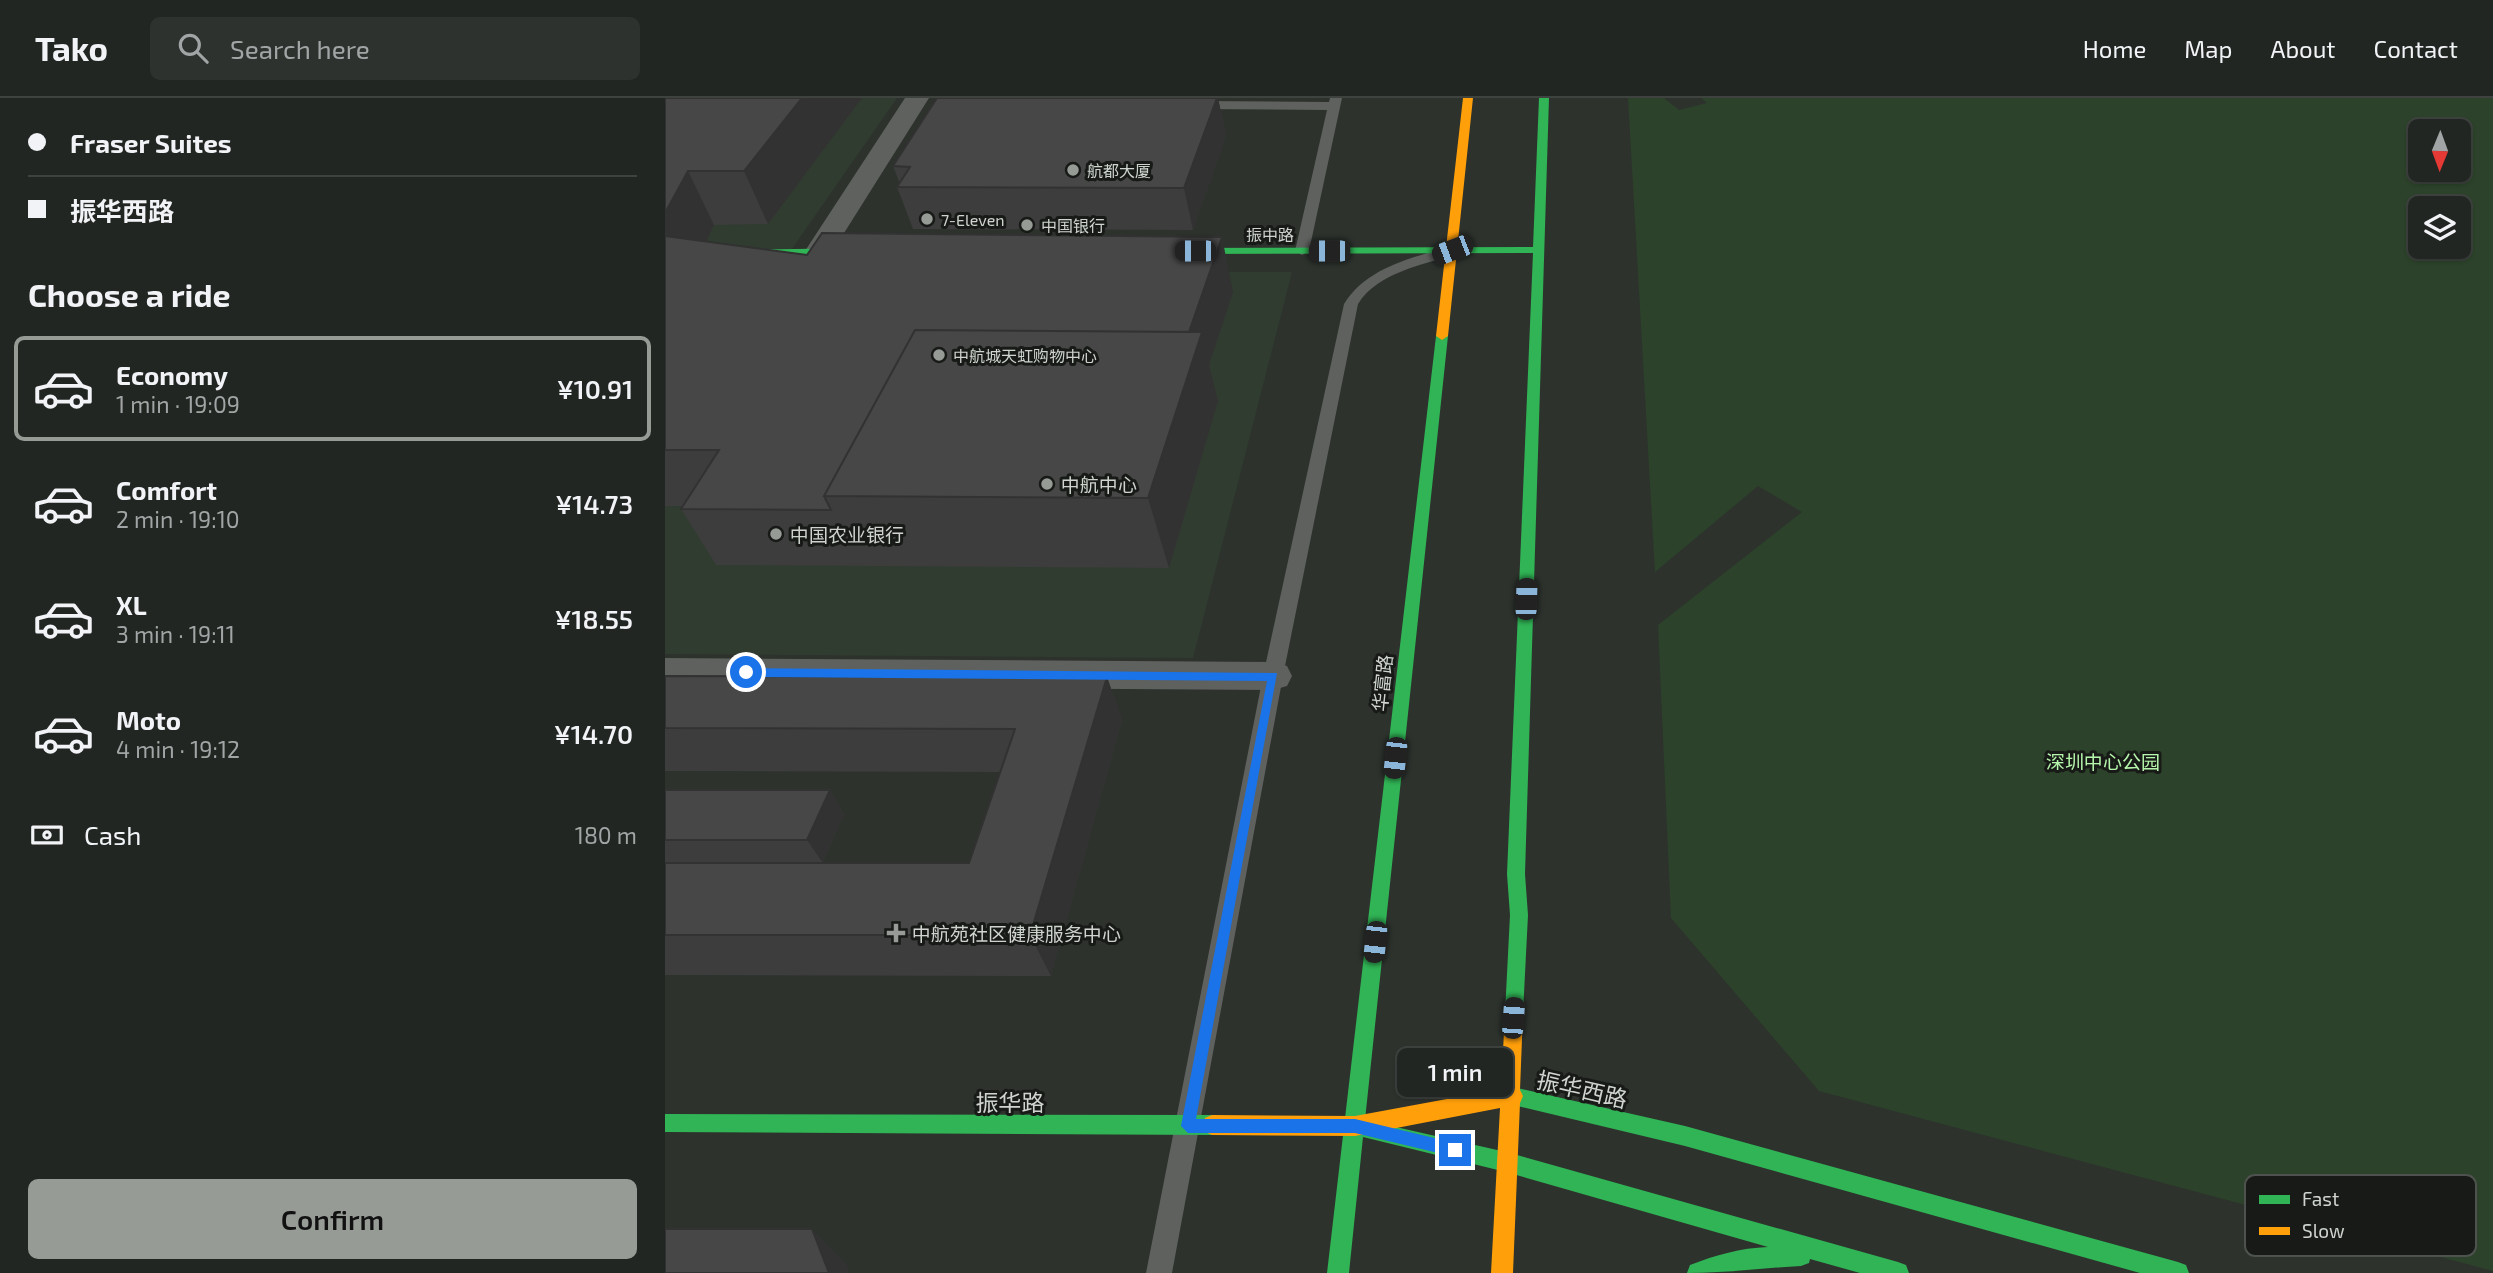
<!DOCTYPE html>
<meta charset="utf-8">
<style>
body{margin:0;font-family:"Exo 2","Noto Sans SC",sans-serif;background:#2e322f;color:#f1f3f6;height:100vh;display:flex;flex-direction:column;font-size:26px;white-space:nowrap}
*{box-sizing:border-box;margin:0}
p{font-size:23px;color:#a2a5a5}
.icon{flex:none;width:38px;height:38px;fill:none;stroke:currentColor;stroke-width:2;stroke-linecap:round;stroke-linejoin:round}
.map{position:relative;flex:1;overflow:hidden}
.sheet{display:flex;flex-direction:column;background:#222622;width:665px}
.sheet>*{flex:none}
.top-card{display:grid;align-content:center;height:154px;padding:0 28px;background:#222622}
.needle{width:46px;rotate:181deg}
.buttons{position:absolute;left:1743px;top:21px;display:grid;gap:14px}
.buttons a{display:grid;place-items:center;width:63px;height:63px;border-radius:10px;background:#222622;box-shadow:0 2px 5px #0004,0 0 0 2px #3f4340;font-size:35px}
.end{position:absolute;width:32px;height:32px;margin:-16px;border:9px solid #1a73e8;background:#fff;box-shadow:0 0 0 4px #fff}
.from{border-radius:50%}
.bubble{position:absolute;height:49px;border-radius:10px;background:#222622;box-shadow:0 2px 5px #0004,0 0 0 2px #3f4340;font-size:23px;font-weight:600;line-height:49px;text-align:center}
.car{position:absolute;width:21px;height:42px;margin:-21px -10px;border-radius:9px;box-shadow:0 0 5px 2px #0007;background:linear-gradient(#222 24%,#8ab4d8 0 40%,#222 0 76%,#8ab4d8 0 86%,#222 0)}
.top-card b{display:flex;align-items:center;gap:24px;height:66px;font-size:26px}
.top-card b+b{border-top:2px solid #3f4340}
.top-card i{width:18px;height:18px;background:#f1f3f6}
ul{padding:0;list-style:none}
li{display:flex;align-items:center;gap:21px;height:105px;margin:0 14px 10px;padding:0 14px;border:4px solid transparent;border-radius:10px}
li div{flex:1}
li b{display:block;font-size:26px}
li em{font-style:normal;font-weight:600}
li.current{border-color:#969b96}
li>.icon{width:63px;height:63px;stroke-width:1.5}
h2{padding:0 28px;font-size:32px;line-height:84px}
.pay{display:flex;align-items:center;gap:18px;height:77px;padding:0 28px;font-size:26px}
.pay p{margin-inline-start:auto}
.button{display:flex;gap:14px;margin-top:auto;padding:14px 28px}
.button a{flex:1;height:80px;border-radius:10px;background:#969b96;color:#111;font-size:28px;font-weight:600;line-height:80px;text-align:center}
header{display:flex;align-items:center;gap:42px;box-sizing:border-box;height:98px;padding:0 35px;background:#222622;border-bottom:2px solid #3f4340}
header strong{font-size:33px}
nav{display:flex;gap:38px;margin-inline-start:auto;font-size:24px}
.search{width:490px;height:63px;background:#2e322f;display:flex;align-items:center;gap:18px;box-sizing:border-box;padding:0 24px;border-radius:10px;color:#a2a5a5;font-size:26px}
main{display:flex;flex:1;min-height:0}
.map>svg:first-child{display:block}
</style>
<header>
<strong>Tako</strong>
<div class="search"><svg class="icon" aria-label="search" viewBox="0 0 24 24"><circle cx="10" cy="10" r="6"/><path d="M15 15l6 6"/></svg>Search here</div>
<nav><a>Home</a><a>Map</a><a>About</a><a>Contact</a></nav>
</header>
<main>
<section class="sheet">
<div class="top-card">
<b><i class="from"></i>Fraser Suites</b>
<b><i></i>振华西路</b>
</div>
<h2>Choose a ride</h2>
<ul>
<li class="current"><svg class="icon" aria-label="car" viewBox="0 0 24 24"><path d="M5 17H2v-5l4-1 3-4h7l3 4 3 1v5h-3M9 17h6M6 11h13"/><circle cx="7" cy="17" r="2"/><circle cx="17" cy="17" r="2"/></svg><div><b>Economy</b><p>1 min · 19:09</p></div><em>¥10.91</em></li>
<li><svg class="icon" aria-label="car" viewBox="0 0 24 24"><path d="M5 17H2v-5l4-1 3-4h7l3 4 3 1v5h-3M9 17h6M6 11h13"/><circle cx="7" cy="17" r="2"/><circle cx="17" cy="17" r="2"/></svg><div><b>Comfort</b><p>2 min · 19:10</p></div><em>¥14.73</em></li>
<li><svg class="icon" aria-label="car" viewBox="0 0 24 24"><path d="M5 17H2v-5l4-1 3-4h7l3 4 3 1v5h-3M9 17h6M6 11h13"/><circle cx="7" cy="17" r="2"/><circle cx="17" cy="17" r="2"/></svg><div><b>XL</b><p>3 min · 19:11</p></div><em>¥18.55</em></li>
<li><svg class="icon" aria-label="car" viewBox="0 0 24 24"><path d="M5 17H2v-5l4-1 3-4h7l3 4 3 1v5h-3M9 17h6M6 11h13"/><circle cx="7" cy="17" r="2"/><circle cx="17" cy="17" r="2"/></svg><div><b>Moto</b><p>4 min · 19:12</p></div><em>¥14.70</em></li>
</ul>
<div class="pay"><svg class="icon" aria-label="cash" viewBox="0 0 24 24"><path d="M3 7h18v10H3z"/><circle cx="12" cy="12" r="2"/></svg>Cash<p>180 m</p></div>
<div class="button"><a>Confirm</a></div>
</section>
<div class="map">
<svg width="1828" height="1175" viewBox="0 0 1828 1175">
<rect width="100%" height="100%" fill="#2d322d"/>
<!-- built -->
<path fill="#303c2f" d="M0,0h232l-119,171 514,3 -99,386 -528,-4z"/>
<!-- green -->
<path fill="#2c422a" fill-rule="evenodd" d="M963,0h36l15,12 28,-7 -6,-5h792v1173l-674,-180 -148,-173 -13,-293 144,-113 -44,-26 -103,86zM1755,33h39v39h-39zM1755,110h39v39h-39z"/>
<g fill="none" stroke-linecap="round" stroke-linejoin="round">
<!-- lane -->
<path fill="#5f615f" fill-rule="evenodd" d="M665,0h12l-33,153 -7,4 -7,-4 32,-141 -132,-1 -6,-4 6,-4 134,1z
M786,149l7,4 -2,3c-33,11 -78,18 -98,50l-75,372 -111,597h-26l117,-597 81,-372c22,-36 68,-47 107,-57z"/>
<!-- street -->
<path fill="#5f615f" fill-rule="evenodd" d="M240,0h24l-100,159 -10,2 -10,-2 -4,-6z
M0,560l608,4 14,4 5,10 -5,10 -14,4 -608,-4z"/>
<!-- fast -->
<path fill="#30b455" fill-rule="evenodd" d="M874,0h10l-24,776 3,41 -5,98 -2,6 -7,2 -7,-2 -2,-6 5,-98 -3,-41 26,-621 -362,1 -6,-3 6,-3 362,-1z
M197,150l4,1v4l-201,4v-6z
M777,234l6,4 -83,784 141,32 392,110 8,3 3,8h-49l-50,-14 -1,4 -8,3c-38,2 -75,7 -114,7l3,-8c26,-10 50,-17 78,-18l-262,-75 -143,-35 -14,136h-22l109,-937z
M848,989l172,39 493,136 8,3 3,8h-49l-455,-127 -172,-41 -7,-2 -3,-7 3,-7z
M0,1016l547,1 7,3 3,7 -3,7 -7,3 -547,-3z"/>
<!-- slow -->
<path fill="#ff9f0a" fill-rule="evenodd" d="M798,0h10l-25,238 -6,4 -6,-4z
M849,907l7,2 2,6 -3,77 3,6 -3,7 -7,170h-22l9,-165 -145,28 -143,-1 -7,-3 -3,-7 3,-7 7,-3 143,1 146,-27 4,-76 2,-6z"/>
</g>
<!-- wall -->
<path fill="#3c3d3c" d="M0,0h197l-94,126 -54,1 -8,16 101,14 426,37 -24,73 9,36 -49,167 -453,-3 -35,-56 2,-3h-18z
M272,0h281l8,38 -33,94 -280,-1 -16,-42 3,-3 -7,-18z
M0,578l442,1 15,43 -71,256 -386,-1v-185h165l14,24 -21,49h146l31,-91 -335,-1z"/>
<!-- shaded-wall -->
<path fill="#313231" d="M137,0h60l-94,126 -24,-53z
M552,0h1l8,38 -33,94 -9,-42z
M23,73l26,54 -31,64 -18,-33v-43z
M557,139l11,55 -24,73 9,36 -49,167 -21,-70 37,-153z
M442,579l15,43 -71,256 -21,-41z
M165,692l14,24 -21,49 -16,-23z
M147,1131l34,34 4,10h-21z"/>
<!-- building -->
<path fill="#464746" stroke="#313231" stroke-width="2" d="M0,0h137l-58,73h-56l-23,42z
M272,0h280l-33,90 -287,-1 13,-20 -17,-1z
M157,135l400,4 -33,95 -274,-2 -91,166 7,14 -150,-1 38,-59h-54v-214l142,19z
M250,232l287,2 -54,166 -324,-2z
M0,578l442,1 -77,258h-365v-72h304l46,-134 -350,-1z
M0,692h165l-23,50h-142z
M0,1131h147l17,44h-164z"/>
<!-- route -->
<path fill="#1a73e8" d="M81,570l531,5 -81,446h159l100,24 6,2v10l-6,2 -100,-24h-167l-7,-7 86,-445 -521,-4 -6,-5z"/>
<!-- markers -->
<g fill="#969b96" stroke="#171a16" stroke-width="2.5">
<circle cx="408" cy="72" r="7"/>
<circle cx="262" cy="121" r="7"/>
<circle cx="362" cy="127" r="7"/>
<circle cx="274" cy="257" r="7"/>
<circle cx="382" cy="386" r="7"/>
<circle cx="111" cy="436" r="7"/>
<path d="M227.5 824.5h7v7h7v7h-7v7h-7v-7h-7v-7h7z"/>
</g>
<g text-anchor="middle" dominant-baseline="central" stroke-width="6" stroke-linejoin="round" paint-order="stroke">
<!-- far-poi labels -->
<g font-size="16" fill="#cfd4cf" stroke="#171a16" text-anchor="start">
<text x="422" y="72">航都大厦</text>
<text x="276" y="121">7-Eleven</text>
<text x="376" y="127">中国银行</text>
<text x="288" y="257">中航城天虹购物中心</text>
</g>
<!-- far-street labels -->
<g font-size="16" fill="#cfd4cf" stroke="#171a16">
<text x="605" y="136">振中路</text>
</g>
<!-- poi labels -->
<g font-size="19" fill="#cfd4cf" stroke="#171a16" text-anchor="start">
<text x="396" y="386">中航中心</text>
<text x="125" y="436">中国农业银行</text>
<text x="247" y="835">中航苑社区健康服务中心</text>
</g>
<!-- street labels -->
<g font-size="19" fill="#cfd4cf" stroke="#171a16">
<text transform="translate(717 585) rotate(-84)">华富路</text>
</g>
<!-- park labels -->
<g font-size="19" fill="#b6f6ac" stroke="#171a16">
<text x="1438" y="663">深圳中心公园</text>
</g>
<!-- near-street labels -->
<g font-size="23" fill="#cfd4cf" stroke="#171a16">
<text transform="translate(917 991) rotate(13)">振华西路</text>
<text x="345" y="1004">振华路</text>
</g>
</g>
<!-- legend -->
<rect x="1580" y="1077" width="231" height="81" rx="10" fill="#171a16" stroke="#4e524e" stroke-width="2"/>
<rect x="1594" y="1097" width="31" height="9" fill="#30b455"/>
<rect x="1594" y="1129" width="31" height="8" fill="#ff9f0a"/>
<g font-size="19" fill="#cfd4cf">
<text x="1637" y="1108">Fast</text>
<text x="1637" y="1140">Slow</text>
</g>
</svg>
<div class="buttons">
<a><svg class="needle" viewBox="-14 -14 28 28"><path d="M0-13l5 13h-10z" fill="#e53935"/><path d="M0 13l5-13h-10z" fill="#a2a5a5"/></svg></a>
<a><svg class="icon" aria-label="layers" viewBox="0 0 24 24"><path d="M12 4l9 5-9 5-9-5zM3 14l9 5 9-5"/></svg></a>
</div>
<i class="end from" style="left:81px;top:574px"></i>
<i class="end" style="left:790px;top:1052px"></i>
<div class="bubble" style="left:732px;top:950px;width:116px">1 min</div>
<i class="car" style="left:787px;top:152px;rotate:249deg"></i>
<i class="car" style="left:530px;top:153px;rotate:270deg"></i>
<i class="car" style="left:664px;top:153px;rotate:270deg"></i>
<i class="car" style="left:861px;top:501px;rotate:2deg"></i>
<i class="car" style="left:730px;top:660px;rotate:186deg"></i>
<i class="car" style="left:710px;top:844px;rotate:186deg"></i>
<i class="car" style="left:848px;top:920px;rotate:4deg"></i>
</div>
</main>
